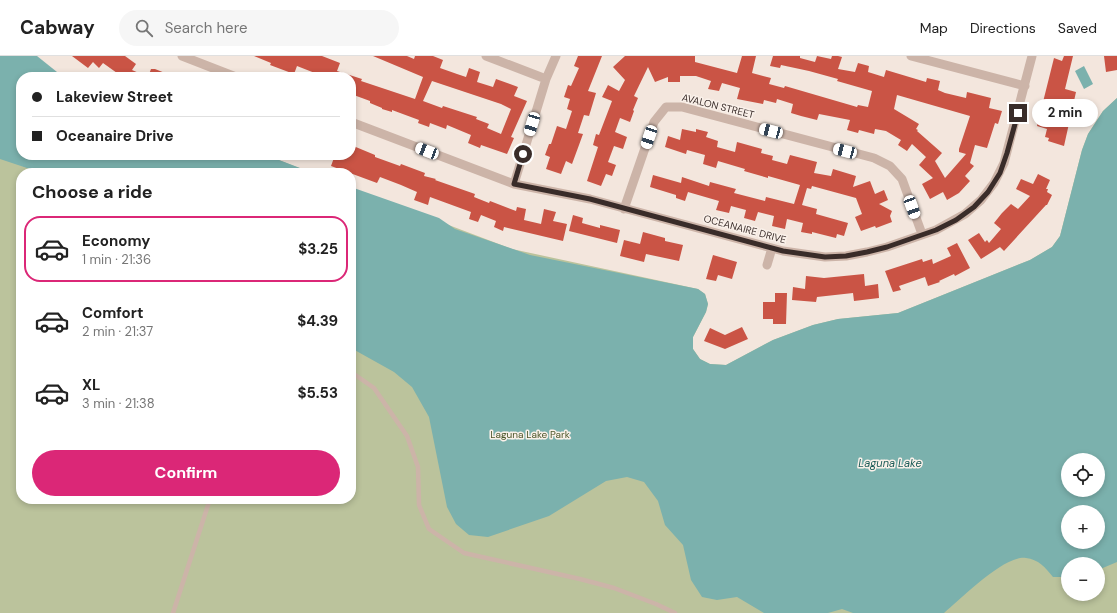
<!DOCTYPE html>
<meta charset="utf-8">
<style>
body{margin:0;font-family:"DM Sans",sans-serif;background:#f6f6f6;color:#222;height:100vh;display:flex;flex-direction:column;font-size:15px;white-space:nowrap}
*{box-sizing:border-box;margin:0}
p{font-size:13px;color:#767676}
.icon{flex:none;width:22px;height:22px;fill:none;stroke:currentColor;stroke-width:2;stroke-linecap:round;stroke-linejoin:round}
.map{position:relative;flex:1;overflow:hidden}
.details{position:absolute;left:16px;top:112px;width:340px;height:336px;display:flex;flex-direction:column;background:#fff;border-radius:16px;box-shadow:0 2px 6px #0003}
.details>*{flex:none}
.top-card{position:absolute;left:16px;top:16px;width:340px;height:88px;border-radius:16px;box-shadow:0 2px 6px #0003;display:grid;align-content:center;height:88px;padding:0 16px;background:#fff}
.fabs{position:absolute;left:1061px;top:397px;display:grid;gap:8px}
.fabs a{display:grid;place-items:center;width:44px;height:44px;border-radius:50%;background:#fff;box-shadow:0 2px 6px #0003;font-size:20px}
.end{position:absolute;width:18px;height:18px;margin:-9px;border:5px solid #392c29;background:#fff;box-shadow:0 0 0 2px #fff}
.from{border-radius:50%}
.bubble{position:absolute;height:28px;border-radius:14px;background:#fff;box-shadow:0 2px 6px #0003;font-size:13px;font-weight:700;line-height:28px;text-align:center}
.car{position:absolute;width:12px;height:24px;margin:-12px -6px;border-radius:5px;box-shadow:0 0 3px 1px #0007;background:linear-gradient(#fff 24%,#345 0 40%,#fff 0 76%,#345 0 86%,#fff 0)}
.top-card b{display:flex;align-items:center;gap:14px;height:38px;font-size:15px}
.top-card b+b{border-top:1px solid #e0e0e0}
.top-card i{width:10px;height:10px;background:#222}
ul{padding:0;list-style:none}
li{display:flex;align-items:center;gap:12px;height:66px;margin:0 8px 6px;padding:0 8px;border:2px solid transparent;border-radius:16px}
li div{flex:1}
li b{display:block;font-size:15px}
li em{font-style:normal;font-weight:700}
li.selected{border-color:#db2777}
li>.icon{width:36px;height:36px;stroke-width:1.5}
h2{padding:0 16px;font-size:18px;line-height:48px}
.primary-button{display:flex;gap:8px;margin-top:auto;padding:8px 16px}
.primary-button a{flex:1;height:46px;border-radius:24px;background:#db2777;color:#fff;font-size:16px;font-weight:700;line-height:46px;text-align:center}
header{display:flex;align-items:center;gap:24px;box-sizing:border-box;height:56px;padding:0 20px;background:#fff;border-bottom:1px solid #e0e0e0}
header strong{font-size:19px}
nav{display:flex;gap:22px;margin-inline-start:auto;font-size:14px}
.search{width:280px;height:36px;background:#f6f6f6;display:flex;align-items:center;gap:10px;box-sizing:border-box;padding:0 14px;border-radius:22px;color:#767676;font-size:15px}
.map>svg:first-child{display:block}
</style>
<header>
<strong>Cabway</strong>
<div class="search"><svg class="icon" aria-label="search" viewBox="0 0 24 24"><circle cx="10" cy="10" r="6"/><path d="M15 15l6 6"/></svg>Search here</div>
<nav><a>Map</a><a>Directions</a><a>Saved</a></nav>
</header>
<div class="map">
<svg width="1117" height="557" viewBox="0 0 1117 557">
<rect width="100%" height="100%" fill="#f3e6dd"/>
<!-- green -->
<path fill="#bbc39c" fill-rule="evenodd" d="M0,0l21,21v78h245l46,18h-291v326h330v-311l161,61 186,40 7,5 3,10 -2,8 -13,25v12l7,10 10,5 16,1 47,-25 40,-15 25,-6 60,-6 132,-53 22,-13 8,-11 22,-86 6,-16 15,-23 14,-13v515h-1117zM1068,404h30v30h-30zM1068,456h30v30h-30zM1068,508h30v30h-30z"/>
<!-- water -->
<path fill="#7bb1ad" fill-rule="evenodd" d="M0,0h37l20,16 13,5h-49v78h245l47,18h-271l-42,-14z
M1084,10l9,18 -9,5 -9,-18z
M1117,42v464l-19,8v-6h-30v13h-15c-7,-9 -15,-18 -27,-19 -22,-3 -65,41 -82,55h-91l-11,-4 -14,4h-64l-27,-16 -20,3 -15,-3 -11,-17 -8,-35 -18,-20 -7,-24 -14,-19 -17,-5 -21,4 -57,35 -61,21 -19,-2 -13,-11 -9,-17 -18,-90 -17,-30 -18,-15 -43,-24v-161l88,31 16,11 75,26 168,34 7,5 3,10 -2,8 -13,25v12l7,10 10,5 16,1 47,-25 40,-15 25,-6 60,-6 132,-53 22,-13 8,-11 22,-86 6,-16 15,-23zM1068,404h30v30h-30zM1068,456h30v30h-30z"/>
<!-- building -->
<path fill="#ca5445" fill-rule="evenodd" d="M72,0h53l11,8 -4,6 16,7h-34l3,-4 -14,-10 -4,5 -6,-6 -5,6z
M254,0h68l18,7 -3,8 25,8 -1,2 54,18 8,-22 -50,-21h34l7,3 1,-3h18l10,4 -3,8 17,6 9,3 3,-9 11,4 -3,10 16,5 3,-8 22,8 -4,9 13,5 -16,36 3,1 -7,16 -26,-9 -1,3 -12,-5 3,-8 -24,-10 -1,4 -16,-6 -1,4 -11,-4 1,-3 -27,-10v2l-10,-3v-1l-12,-5v-2l-19,-7v-17h-26l-28,-11 -3,8 -24,-9 1,-2zM432,25l69,23 10,5 -10,25 -14,-6 2,-4 -13,-5 1,-2 -34,-11 -1,2 -19,-7z
M578,0h24l-14,35 8,2 -7,23 -5,-1 -6,18 5,1 -4,11 -7,19 -6,-3 -5,13 -15,-5 4,-12 -5,-2 4,-11h2l6,-18 9,3 6,-18 -5,-2 3,-10 -6,-2 4,-12 3,1 8,-18 -5,-2z
M625,0h70v6l42,11 5,-17h14l-4,17 19,5 -2,6 15,4 1,-2 72,21 1,-2 10,2 4,-16 -35,-10 1,-2 -29,-8 -28,-6 -1,3 -10,-2 3,-10h27v2l15,4 2,-6 14,3 1,-3h6l4,1 -4,12 17,3 3,-9 11,3 -1,6 16,5 2,-7 40,12 1,-4 13,3 -2,9 7,3 21,5 1,-6 24,6 -2,10 13,3 -4,13 -3,-1 -8,25 -12,-3 -5,18 4,3 -9,10 5,5 -11,12 -12,7 -4,-8 -13,7 -8,-15 11,-6 -14,-13 7,-8 -14,-13 -5,7 -9,-6 3,-5 -15,-9 -11,-2 -1,5 -15,-4 -1,3 -11,-3 3,-10 -31,-6 -2,6 -16,-4 -10,-3 2,-9 -16,-5 -1,4 -12,-3 -1,4 -26,-5 3,-11 -18,-5 -3,8 -11,-2 3,-8 -15,-5h-16v6h-12v-5l-13,5 -7,-15 -14,29 4,2 -5,12 1,1 -4,11 -10,-4 -5,14 12,5 -4,12 -9,-3 -6,16 8,3 -4,11 -6,-2 -5,12 -14,-5 11,-34 -5,-2 3,-11 3,1 13,-34 -10,-4 6,-12 11,6 6,-11 -12,-13zM897,39l73,21 -11,33v3l7,2 -21,24 -10,-17 7,-8 -25,-22 1,-1 -2,-1 3,-5 -25,-15z
M1064,0h9l-8,33 11,3 -12,54 -16,-5 1,-3 -4,-1 2,-8 -10,-3 17,-68 8,3z
M1104,0h13v14l-11,2z
M151,13h4l20,8h-27z
M682,73l14,3v-3l12,3 -2,5 12,4 -1,6 18,5 2,-10 25,7 -1,4 12,3 -1,4 15,4 3,-9 27,7 -3,11 17,3 2,-7 23,7 -3,11 17,-6 5,13 9,-4 4,10 -9,4 13,7 -2,5 2,6 -16,6 -1,-2 -14,5 -6,-14 7,-3 -6,-16 -44,-12 -1,3 -4,-1 -5,17 15,4 -1,5 32,9 -4,13 -7,-2 -1,4 -24,-6v2l-11,-2 2,-9 -16,-4 -2,10 -13,-3 2,-10 -16,-4 -3,9 -11,-3 2,-8 -15,-4 -2,7 -13,-3 3,-9 -31,-9 -3,9 -9,-3v-3l-26,-8 3,-12 28,8 1,-6 27,9 1,-4 26,7 -2,4 31,8 1,-4 28,7 6,-19 -32,-9v2l-24,-7 1,-2 -27,-8 -2,7 -13,-4 2,-9 -18,-5 -1,4 -21,-7 3,-11 12,4z
M351,89l24,10v2l25,9 1,-2 24,9 -1,3 12,3 -1,1 40,14 -1,3 15,6 1,-2 26,10 1,-4 9,2 -2,11 17,4 3,-15 12,3 -3,9 14,3 -4,17 -59,-14 -1,4 -9,-4 2,-6 -15,-6 -3,7 -9,-3 2,-7 -41,-15 -2,8 -14,-5 3,-8 -16,-7 -21,-8 -3,6 -46,-17 4,-11h16z
M1038,118l12,6 -4,9h2l-1,3 5,3 -5,10h-1l-42,46 -4,-4 -19,12 -13,-19 11,-7 6,9 2,-2 2,3 12,-14 -7,-6 8,-10 9,-9 7,5 12,-13 -14,-7 5,-10 12,5z
M573,159l10,3 -1,5 18,5v-3l20,5 -3,13 -48,-12z
M643,176l22,6v3l18,4 -4,16 -33,-7 -2,8 -24,-6 4,-16 16,4z
M957,187l13,25 -15,8 -1,-2 -15,7 1,1 -12,4 -3,-9 -26,9 2,4 -8,2 -8,-21 37,-12 1,3 9,-3 1,5 18,-8 -4,-8z
M713,199l24,7 -5,17 -14,-4 -2,6 -10,-2z
M864,218l1,12 13,-2 1,14 -25,3 -1,-8 -36,4 -1,5 -24,-2 1,-13 12,2 1,-13 18,2z
M775,237h12l-1,31h-13v-5h-10v-17h12z
M742,271l6,12 -23,10 -21,-8 6,-13 15,7z"/>
<g fill="none" stroke-linecap="round" stroke-linejoin="round">
<!-- lane -->
<path stroke="#ccb4a8" stroke-width="4.5" d="M351,316l23,16 33,48 11,31 1,38 10,24 35,24 116,26 34,9 42,16 19,9
M173,557l37,-114"/>
<!-- street -->
<path stroke="#ccb4a8" stroke-width="9" d="M182,0l54,21
M486,0l60,23
M911,0l114,30
M351,66l163,62 76,15 193,52 42,6 21,-1 21,-4 20,-5 49,-17 29,-16 16,-14 13,-17 10,-20 28,-107
M514,128l32,-105 10,-23
M624,153l30,-87 12,-15h16l192,51 16,8 12,13 20,55
M767,209l5,-17"/>
</g>
<g fill="none" stroke-linecap="round" stroke-linejoin="round">
<!-- route -->
<path stroke="#392c29" stroke-width="5" d="M523,98l-9,30 76,15 193,52 42,6 21,-1 21,-4 20,-5 49,-17 20,-10 18,-13 14,-15 12,-19 7,-20 11,-40"/>
</g>
<g text-anchor="middle" dominant-baseline="central" stroke-width="3" stroke-linejoin="round" paint-order="stroke">
<!-- street labels -->
<g font-size="10" fill="#392c29" stroke="#faf1ea">
<text transform="translate(718 50) rotate(14)">AVALON STREET</text>
<text transform="translate(745 173) rotate(15)">OCEANAIRE DRIVE</text>
</g>
<!-- park labels -->
<g font-size="10" fill="#4d582c" stroke="#faf1ea">
<text x="530" y="378">Laguna Lake Park</text>
</g>
<!-- water labels -->
<g font-size="11" font-style="italic" fill="#1d5c58" stroke="#faf1ea">
<text x="890" y="407">Laguna Lake</text>
</g>
</g>
</svg>
<div class="fabs">
<a><svg class="icon" aria-label="locate" viewBox="0 0 24 24"><circle cx="12" cy="12" r="6"/><path d="M12 2v4M12 18v4M2 12h4M18 12h4"/></svg></a>
<a>+</a>
<a>−</a>
</div>
<i class="end from" style="left:523px;top:98px"></i>
<i class="end" style="left:1018px;top:57px"></i>
<div class="bubble" style="left:1032px;top:43px;width:66px">2 min</div>
<i class="car" style="left:532px;top:68px;rotate:197deg"></i>
<i class="car" style="left:771px;top:75px;rotate:285deg"></i>
<i class="car" style="left:649px;top:81px;rotate:199deg"></i>
<i class="car" style="left:427px;top:95px;rotate:291deg"></i>
<i class="car" style="left:845px;top:95px;rotate:285deg"></i>
<i class="car" style="left:912px;top:151px;rotate:160deg"></i>
<div class="top-card">
<b><i class="from"></i>Lakeview Street</b>
<b><i></i>Oceanaire Drive</b>
</div>
<section class="details">
<h2>Choose a ride</h2>
<ul>
<li class="selected"><svg class="icon" aria-label="car" viewBox="0 0 24 24"><path d="M5 17H2v-5l4-1 3-4h7l3 4 3 1v5h-3M9 17h6M6 11h13"/><circle cx="7" cy="17" r="2"/><circle cx="17" cy="17" r="2"/></svg><div><b>Economy</b><p>1 min · 21:36</p></div><em>$3.25</em></li>
<li><svg class="icon" aria-label="car" viewBox="0 0 24 24"><path d="M5 17H2v-5l4-1 3-4h7l3 4 3 1v5h-3M9 17h6M6 11h13"/><circle cx="7" cy="17" r="2"/><circle cx="17" cy="17" r="2"/></svg><div><b>Comfort</b><p>2 min · 21:37</p></div><em>$4.39</em></li>
<li><svg class="icon" aria-label="car" viewBox="0 0 24 24"><path d="M5 17H2v-5l4-1 3-4h7l3 4 3 1v5h-3M9 17h6M6 11h13"/><circle cx="7" cy="17" r="2"/><circle cx="17" cy="17" r="2"/></svg><div><b>XL</b><p>3 min · 21:38</p></div><em>$5.53</em></li>
</ul>
<div class="primary-button"><a>Confirm</a></div>
</section>
</div>
